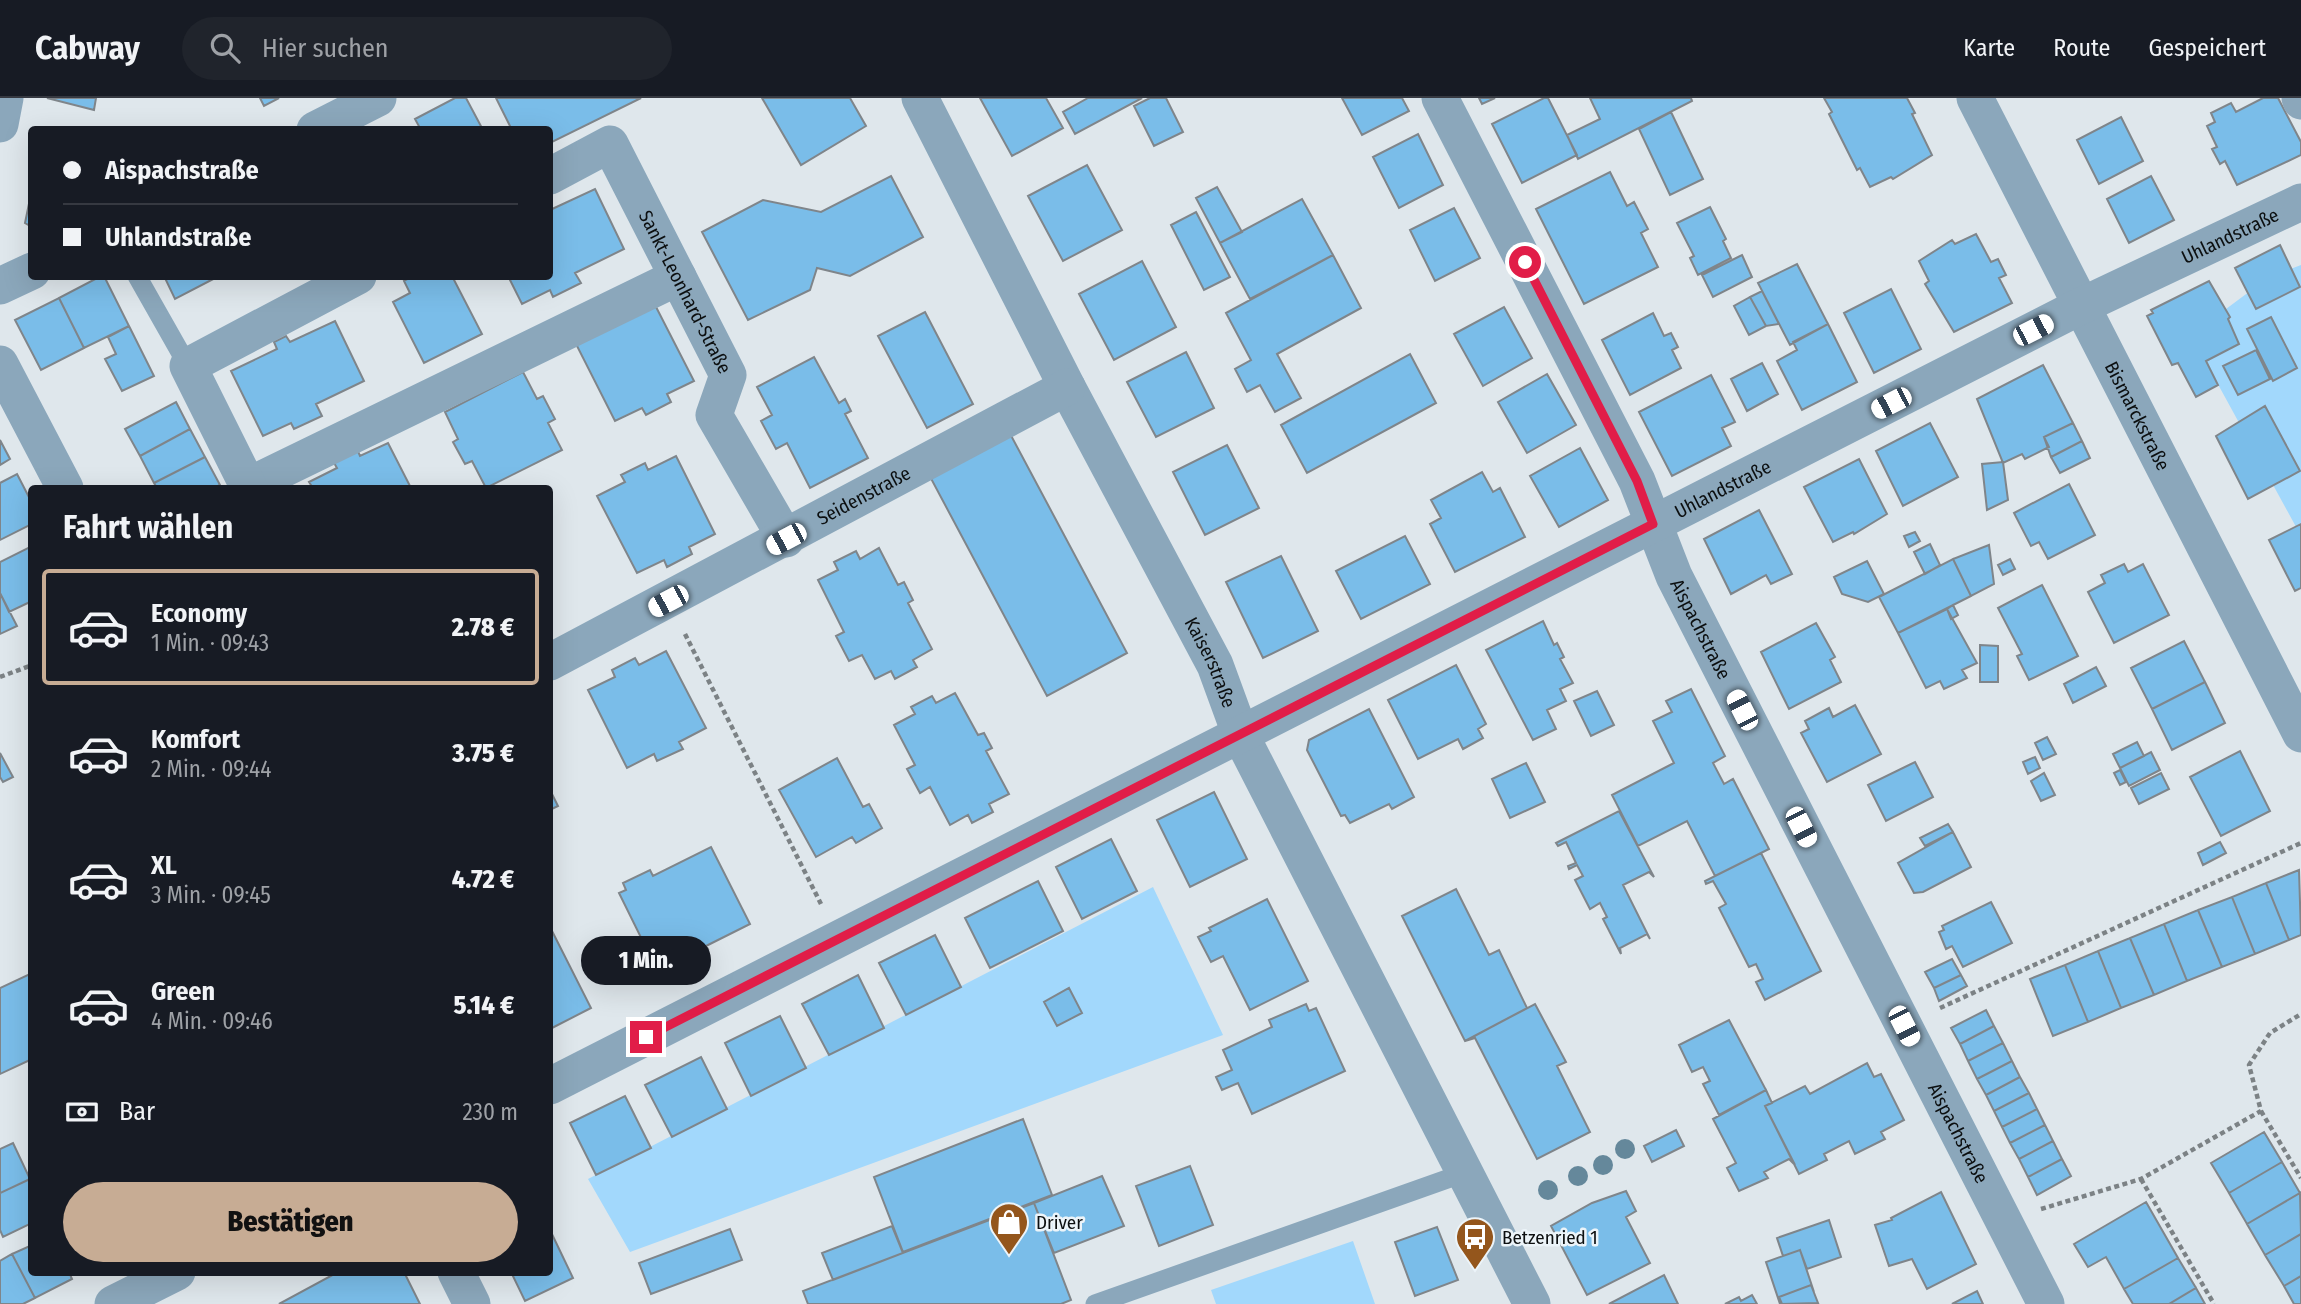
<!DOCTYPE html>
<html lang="de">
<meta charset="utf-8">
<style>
body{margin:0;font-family:"Fira Sans Condensed",sans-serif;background:#20242c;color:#f1f3f6;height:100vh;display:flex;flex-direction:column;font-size:26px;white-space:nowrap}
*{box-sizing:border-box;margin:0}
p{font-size:23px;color:#9ea1a6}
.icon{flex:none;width:38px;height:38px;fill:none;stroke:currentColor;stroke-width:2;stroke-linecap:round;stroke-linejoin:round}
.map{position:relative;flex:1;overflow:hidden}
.sheet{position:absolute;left:28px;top:387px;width:525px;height:791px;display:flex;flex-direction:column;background:#171b24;border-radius:7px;box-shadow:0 7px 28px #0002}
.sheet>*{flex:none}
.guide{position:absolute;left:28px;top:28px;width:525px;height:154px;border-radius:7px;box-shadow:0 7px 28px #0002;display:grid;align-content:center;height:154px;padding:0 35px;background:#171b24}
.end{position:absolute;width:32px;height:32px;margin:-16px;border:9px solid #e11d48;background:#fff;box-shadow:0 0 0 4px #fff}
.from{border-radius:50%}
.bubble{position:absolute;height:49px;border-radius:24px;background:#171b24;box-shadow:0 7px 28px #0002;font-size:23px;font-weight:800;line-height:49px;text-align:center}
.car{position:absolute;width:21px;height:42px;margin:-21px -10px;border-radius:9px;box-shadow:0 0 5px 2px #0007;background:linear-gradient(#fff 24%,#345 0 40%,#fff 0 76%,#345 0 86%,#fff 0)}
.guide b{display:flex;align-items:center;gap:24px;height:66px;font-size:26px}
.guide b+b{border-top:2px solid #363941}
.guide i{width:18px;height:18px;background:#f1f3f6}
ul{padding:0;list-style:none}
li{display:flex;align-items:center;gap:21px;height:116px;margin:0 14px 10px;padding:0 21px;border:4px solid transparent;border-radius:7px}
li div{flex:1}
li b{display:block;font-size:26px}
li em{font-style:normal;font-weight:800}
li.selected{border-color:#c7ac94}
li>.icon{width:63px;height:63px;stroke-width:1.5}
h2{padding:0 35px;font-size:32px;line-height:84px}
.pay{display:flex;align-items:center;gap:18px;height:77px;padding:0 35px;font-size:26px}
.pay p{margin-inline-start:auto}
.action{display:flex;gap:14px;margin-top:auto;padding:14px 35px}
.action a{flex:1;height:80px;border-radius:42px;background:#c7ac94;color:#111;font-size:28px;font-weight:800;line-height:80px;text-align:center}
header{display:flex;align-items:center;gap:42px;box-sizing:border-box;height:98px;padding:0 35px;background:#171b24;border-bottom:2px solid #363941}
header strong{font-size:33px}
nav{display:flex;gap:38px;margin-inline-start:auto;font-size:24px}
.search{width:490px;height:63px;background:#20242c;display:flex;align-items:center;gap:18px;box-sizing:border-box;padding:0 24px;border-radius:38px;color:#9ea1a6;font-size:26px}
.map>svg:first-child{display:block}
</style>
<header>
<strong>Cabway</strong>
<div class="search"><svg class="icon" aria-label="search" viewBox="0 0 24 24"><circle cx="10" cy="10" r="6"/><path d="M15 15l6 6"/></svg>Hier suchen</div>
<nav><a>Karte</a><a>Route</a><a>Gespeichert</a></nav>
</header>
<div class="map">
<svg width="2301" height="1206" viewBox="0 0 2301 1206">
<rect width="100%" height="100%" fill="#dfe7ec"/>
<!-- green -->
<path fill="#a2d8fc" d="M2301,167v271l-110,-201 78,-58z
M1153,789l70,148 -593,217 -42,-73z
M1353,1143l22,63h-159l-5,-14z"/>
<!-- building -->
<path fill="#7abde9" stroke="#7f858a" stroke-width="2" d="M47,0h49l-2,12z
M260,0h19l-15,8z
M455,0h11l17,32h-62l-6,-11z
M496,0h145l-91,45v-13h-38z
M762,0h88l16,28 -65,39z
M980,0h66l17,30 -51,28z
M1088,0h54l-67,36 -12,-22z
M1150,0h16l17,34 -29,14 -20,-40z
M1342,0h60l7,13 -47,24z
M1479,0h16l-13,6z
M1544,0h4l29,57 -55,28 -30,-59z
M1590,0h101l1,3 -114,58 -11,-24 33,-16z
M1824,0h83l8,15 -3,1 20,41 -39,24 -2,-2 -21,10 -10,-19 -3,2 -28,-56 3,-2z
M2263,0h15l23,44v13l-64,30 -12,-24 -5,3 -8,-15 5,-2 -10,-21 8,-4 -4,-9 20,-10 5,9z
M1671,14l32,67 -33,16 -31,-66z
M2121,19l22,44 -44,23 -22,-44z
M1418,36l25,51 -44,23 -26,-51z
M1087,67l35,65 -59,31 -35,-65z
M1610,74l17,34 7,-4 14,27 -7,4 17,34 -74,37 -48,-95z
M891,78l32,61 -73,39 -33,-8 -7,22 -62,30 -46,-88 61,-32 58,12z
M2151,78l23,44 -45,23 -22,-44z
M1217,89l25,45 -22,11 -24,-45z
M32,91v38l-7,-4z
M595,91l29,60 -49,24 6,10 -28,14 -3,-7 -28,14 -14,-28h42v-66z
M1302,101l31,56 -83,44 -30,-56z
M1710,109l16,32 -3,2 8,17 -33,17 -8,-17 4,-2 -17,-33z
M1454,110l26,50 -45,23 -25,-51z
M1196,114l34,65 -26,13 -33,-65z
M1976,136l15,28 7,-3 8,16 -7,3 13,25 -58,29 -29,-48 4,-3 -10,-20 33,-21 3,4z
M2280,147l20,42 -44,22 -21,-41z
M1333,157l28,53 -84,46 24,44 -26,14 -15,-27 -13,7 -12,-23 16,-9 -25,-47z
M1742,157l10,22 -39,20 -11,-22z
M1142,163l34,66 -62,33 -35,-66z
M1797,166l31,60 -38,21 -32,-62z
M101,178h3l25,50 -45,22 -25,-50z
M164,178h55l-44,23z
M413,178h39l30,58 -58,29 -31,-61 17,-9 -6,-12z
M2209,183l21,36 -2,2 11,25 -33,17 12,24 -22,12 -18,-34 -6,2 -25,-49 6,-3 -2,-3z
M1891,191l30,60 -47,24 -30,-60z
M1762,193l17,33 -13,2 -16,-29z
M1750,199l16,29 -17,9 -15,-29z
M59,200l25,50 -43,22 -26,-50z
M654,205l40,78 -27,13 4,8 -25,13 -4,-7 -27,13 -39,-77z
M1504,209l28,51 -49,28 -29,-52z
M925,214l48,92 -46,24 -49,-92z
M1653,215l11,23 7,-3 7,14 -6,3 9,18 -51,27 -28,-55z
M2271,219l26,51 -24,13 -26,-52z
M335,223l29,60 -48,23 6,12 -28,13 -3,-6 -28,13 -32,-65 46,-22 -3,-7 12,-6 4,6z
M1828,226l29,58 -55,28 -25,-49 20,-11 -4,-8z
M129,228l25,50 -32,15 -17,-32 11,-5 -8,-17z
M2256,252l14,29 -32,16 -15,-29z
M1186,254l28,56 -58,29 -29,-55z
M1410,256l26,49 -129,70 -26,-48z
M814,259l25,46 6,-4 6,12 -6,3 23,44 -58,30 -23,-45 -11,6 -15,-28 11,-6 -15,-28z
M1762,265l16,31 -31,17 -16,-32z
M2043,267l30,58 -29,14 5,10 -24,12 -3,-5 -19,9 -26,-64z
M523,274l14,27 6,-3 12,23 -7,4 14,27 -76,38 -14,-27 -7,3 -12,-22 5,-3 -13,-27z
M1547,276l29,51 -49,28 -29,-51z
M1711,277l24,47 -13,6 9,18 -59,30 -33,-64z
M176,304l14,27 -50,27 -15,-27z
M2265,308l35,65 -52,28 -32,-63z
M1930,325l28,54 -55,29 -27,-55z
M2073,325l9,18 -31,16 -7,-20z
M1007,330l120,225 -80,43 -120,-225z
M190,331l15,28 -51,26 -14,-27z
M0,342l10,19 -10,6z
M2082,343l8,17 -30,15 -9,-16z
M388,345l23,45h-98l-4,-6 28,-14 -4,-7 24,-12 3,7z
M1227,347l32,63 -54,27 -32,-63z
M1580,350l28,52 -49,27 -29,-51z
M676,358l39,78 -26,13 3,7 -25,13 -3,-7 -27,13 -40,-77 28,-14 -4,-7 24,-12 3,7z
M205,359l15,28 -7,3h-56l-3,-5z
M1859,361l28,55 -33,20 -1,-2 -20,10 -29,-55z
M2003,364l5,38 -21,10 -5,-46z
M1482,374l11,20 7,-4 25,49 -70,35 -25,-48 11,-6 -10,-18z
M17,376l15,29v21l-32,16v-57z
M2069,386l26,51 -47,24 -9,-17 -8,4 -17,-33z
M1759,412l33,64 -21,10 -5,-9 -35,19 -27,-55z
M2301,426v64l-6,3 -26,-51z
M1915,434l5,9 -11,6 -5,-11z
M1405,438l25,48 -69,35 -25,-48z
M1930,446l10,21 -15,9 -11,-22z
M1989,447l5,39 -23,12 -18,-37z
M32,448v55l-23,11 -9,-19v-31z
M879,450l19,37 6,-3 9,18 -5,3 24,46 -19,11 4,7 -22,12 -4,-8 -16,8 -13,-24 -13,6 -13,-25 8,-4 -26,-52 20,-10 -4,-8 22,-11 4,8z
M1281,458l37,75 -55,27 -37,-76z
M1953,461l18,37 -73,37 -19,-36z
M2010,461l5,10 -12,6 -5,-10z
M1867,463l17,33 -16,8 -26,-8 -8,-17z
M2124,466l4,8 15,-8 26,51 -55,28 -26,-51 17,-9 -4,-8z
M2042,487l36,71 -49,24 -12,-24 5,-2 -24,-46z
M0,495l17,33 -17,8z
M1953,507l5,10 -7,4 -4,-10z
M1947,511l30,54 -15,7 5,8 -23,11 -4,-8 -14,7 -28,-55z
M1543,523l11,24 3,-2 7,14 -4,2 13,24 -13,6 6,12 -19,9 9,19 -23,11 -47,-90z
M1816,525l19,34 -5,3 11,22 -52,27 -28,-57z
M2184,543l21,41 -53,27 -21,-41z
M1980,547l18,1v36h-18z
M666,553l40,77 -27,14 4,7 -26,12 -3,-7 -27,14 -39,-78 27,-13 -3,-7 23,-12 4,7z
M1456,567l30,59 -8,5 5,9 -20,11 -5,-10 -40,20 -30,-59z
M2096,569l10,19 -33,17 -9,-19z
M2205,584l20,41 -53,27 -20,-41z
M1691,591l34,67 -12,7 11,21 9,-5 36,70 -54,27 -28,-55 -49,25 -26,-51 62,-32 -21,-42 19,-9 -6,-11z
M1597,593l17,34 -23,11 -17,-35z
M955,595l23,42 6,-2 8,15 -6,3 23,43 -20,10 4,8 -21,11 -4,-8 -18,10 -20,-38 -10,6 -13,-24 8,-4 -21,-40 21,-11 -4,-7 21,-11 4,7z
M1855,607l26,49 -54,28 -26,-49 8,-4 -4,-8 24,-13 4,9z
M1369,611l45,88 -22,12 -3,-5 -39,19 -5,-8 -4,1 -34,-66 2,-10z
M2047,639l9,17 -13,6 -8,-17z
M2137,644l7,14 -24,12 -7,-14z
M2240,653l30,60 -49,25 -31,-59z
M2151,654l9,18 -31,16 -9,-18z
M0,655l13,24 -10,5 -3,-5z
M2035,659l5,11 -12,6 -5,-12z
M837,660l26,49 6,-3 13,24 -26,15 -4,-6 -36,20 -37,-67z
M1915,664l18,35 -47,24 -18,-36z
M1526,665l19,39 -35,16 -18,-39z
M2120,672l6,12 -6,3 -6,-12z
M2044,675l11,22 -14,6 -10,-20z
M2161,675l8,16 -30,15 -8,-16z
M550,692l8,16 -8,4z
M1214,694l33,67 -57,28 -33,-67z
M1619,713l35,66 -5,-5 -26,13 27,54 -3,-5 -27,14 1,6 -18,-35 4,-2 -7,-14 -10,6 -15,-29 8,-4 -6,-11 -8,4 -1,-3 8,-3 -10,-21 -8,4 -2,-3z
M1948,726l5,8 -28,14 -5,-8z
M1953,734l18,35 -48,25 -9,1 -16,-30z
M1111,741l26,52 -55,28 -26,-52z
M2220,744l6,11 -23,12 -5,-12z
M711,749l39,77 -44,22 2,3 -51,21 -38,-77 7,-3 -3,-7 27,-13 3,6z
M1761,755l60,118 -56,29 -9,-18 7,-3 -7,-15 -7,3 -30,-59 7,-4 -13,-23 -7,3 -1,-3z
M2299,772l2,65 -12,5 -23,-57z
M1038,783l25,50 -73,37 -25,-50z
M2266,785l23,57 -34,14 -23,-57z
M1456,791l33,66 10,-5 28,58 -62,33 -63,-125z
M2232,799l23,57 -33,13 -24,-57z
M1267,801l41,82 -58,29 -27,-54 -12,6 -13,-25 13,-6 -2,-3z
M1991,804l21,41 -49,24 -11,-21 -6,3 -7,-17 5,-2 -2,-4z
M2198,812l24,57 -35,14 -23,-57z
M2164,826l23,57 -33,14 -24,-57z
M550,829l41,81 -41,21z
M935,837l26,52 -55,28 -27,-52z
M2130,840l24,57 -33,13 -23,-57z
M2098,853l23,57 -33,14 -23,-57z
M1952,861l9,16 -27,13 -9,-16z
M2065,867l23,57 -35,14 -23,-57z
M32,875v86l-32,15v-86z
M858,877l26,53 -55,27 -27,-51z
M1961,877l6,11 -28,15 -5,-13z
M1069,890l13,25 -25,13 -13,-24z
M1306,906l3,7 7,-3 29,63 -93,43 -14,-31 -16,7 -6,-13 16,-7 -9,-20 49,-23 -3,-7z
M1535,906l31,58 -9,4 33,66 -53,27 -62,-121 -10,3z
M1986,912l8,16 -34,18 -9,-16z
M780,918l26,52 -55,28 -26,-53z
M1729,922l37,70 -47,25 -16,-31 7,-3 -7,-14 -11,5 -13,-27z
M1994,928l9,17 -35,18 -8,-17z
M2003,945l9,18 -35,18 -9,-18z
M701,959l26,52 -55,28 -27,-52z
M2012,963l8,16 -34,18 -9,-16z
M1867,965l7,14 7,-3 23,46 -23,12 4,7 -30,15 -6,-13 -25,13 3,6 -28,14 -34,-68 40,-20 5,8z
M2020,979l9,16 -35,18 -8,-16z
M1766,992l6,13 -7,3 30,59 -6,-6 -25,13 4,6 -29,13 -12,-23 9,-5 -23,-44z
M2029,995l8,16 -35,18 -8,-16z
M625,998l26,52 -55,27 -26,-52z
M2037,1011l8,16 -35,18 -8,-16z
M1023,1021l29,76 -149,57 -29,-75z
M2045,1027l8,16 -34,18 -9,-16z
M1676,1032l8,16 -32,16 -8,-16z
M2264,1034l18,30 -53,31 -18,-30z
M2053,1043l9,18 -34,18 -9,-18z
M13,1045l17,36 -30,14v-44z
M2062,1061l9,17 -34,19 -9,-18z
M2282,1064l18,31 -53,31 -18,-31z
M1190,1068l23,59 -54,21 -23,-60z
M1102,1078l22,50 -70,27 -20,-50z
M30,1081l2,44 -29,14 -3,-7v-37z
M1626,1093l10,20 -10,6 24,46 -63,32 -36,-69 41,-23z
M1941,1094l35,72 -49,25 -15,-30 -23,7 -14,-41 17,-5 -1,-2z
M2300,1095l1,41 -36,21 -18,-31z
M2146,1104l32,56 -54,31 -18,-32 -18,10 -14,-23z
M1034,1105l37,97 -10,4h-253l-5,-13z
M1829,1122l12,37 -34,12 -7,-19 -17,6 -6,-18z
M892,1128l11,27 -70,27 -11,-27z
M1437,1129l21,53 -43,16 -20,-54z
M730,1131l12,31 -91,34 -12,-31z
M550,1132l23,48 -48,23 -14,-29h39z
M2301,1136v42l-17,10 -19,-31z
M32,1147v27h37l3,7 -37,19 -23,-44z
M1800,1152l14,42 -3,-7 -32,12 1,7 -14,-42z
M12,1156l23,44 -12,6h-23v-43z
M2178,1160l18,30 -27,16h-36l-9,-15z
M338,1174h66l16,32h-141z
M1664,1177l14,29h-69z
M2301,1178v28h-7l-10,-18z
M1811,1187l7,18 -36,1 -3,-7z
M2196,1190l9,16h-36z
M1977,1193l6,13h-31z
M1752,1197l5,9h-32l14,-7 2,4z"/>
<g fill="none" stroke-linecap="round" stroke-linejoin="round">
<!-- path -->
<path stroke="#7c8285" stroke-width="4.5" stroke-dasharray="5 3.5" stroke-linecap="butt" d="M685,536l136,270
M0,579l32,-12
M1940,910l361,-165
M2261,1013l40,67
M2141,1081l73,125
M2041,1111l100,-30 120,-68 -12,-46 21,-32 31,-19"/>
<!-- lane -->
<path stroke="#8ba7bb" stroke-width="19" d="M137,178l51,90
M1095,1206l372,-132"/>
<!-- street -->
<g stroke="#8ba7bb" stroke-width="37">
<path id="s1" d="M920,0l147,289 148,278 26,71 291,568"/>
<path id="s2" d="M1440,0l197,383 37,95 372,728"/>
<path id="s3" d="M1975,0l326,636"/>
<path d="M2300,0l1,3"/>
<path d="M0,26l5,-26"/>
<path d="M315,32l63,-32"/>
<path id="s4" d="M550,78l60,-32 118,231 -14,40 72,124"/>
<path d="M0,188l32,-15"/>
<path d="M0,266l65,124"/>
<path d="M248,388l430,-209"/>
<path d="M249,390l-61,-122 170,-90"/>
<path id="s5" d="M550,564l517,-275"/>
<path id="s6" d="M550,988l1531,-780 220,-104"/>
<path d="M456,1174l16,32"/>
<path d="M113,1206l64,-32"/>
</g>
</g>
<!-- trees -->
<g fill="#65889b">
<circle cx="1625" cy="1051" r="10"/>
<circle cx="1603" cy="1067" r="10"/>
<circle cx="1578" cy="1078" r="10"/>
<circle cx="1548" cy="1092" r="10"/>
</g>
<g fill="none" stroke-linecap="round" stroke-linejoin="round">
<!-- route -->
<path stroke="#e11d48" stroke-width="9" d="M646,939l1007,-513 -16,-43 -112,-219"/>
</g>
<!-- icons -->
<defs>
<symbol id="shop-pin" viewBox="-11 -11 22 30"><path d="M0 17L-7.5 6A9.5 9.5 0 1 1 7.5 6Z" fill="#94561c" stroke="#ecf4f9"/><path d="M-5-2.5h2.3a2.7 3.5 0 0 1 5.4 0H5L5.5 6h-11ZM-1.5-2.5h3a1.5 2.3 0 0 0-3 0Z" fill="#fff"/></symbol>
<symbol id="bus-pin" viewBox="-11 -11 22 30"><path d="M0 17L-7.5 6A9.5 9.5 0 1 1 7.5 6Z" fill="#94561c" stroke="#ecf4f9"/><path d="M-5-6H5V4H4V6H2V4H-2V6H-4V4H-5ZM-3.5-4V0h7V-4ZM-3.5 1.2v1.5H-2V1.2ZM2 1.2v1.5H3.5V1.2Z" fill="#fff"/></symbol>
</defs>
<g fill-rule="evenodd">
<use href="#shop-pin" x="987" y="1102" width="44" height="60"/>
<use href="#bus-pin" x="1453" y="1117" width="44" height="60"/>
</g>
<g text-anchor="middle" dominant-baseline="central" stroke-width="5" stroke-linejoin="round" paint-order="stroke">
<!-- street labels -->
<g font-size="19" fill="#0c0f10" stroke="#ecf4f9">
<text stroke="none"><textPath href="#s6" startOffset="1883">Uhlandstraße</textPath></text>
<text stroke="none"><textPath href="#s4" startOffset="234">Sankt-Leonhard-Straße</textPath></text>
<text stroke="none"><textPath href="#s3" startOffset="357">Bismarckstraße</textPath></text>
<text stroke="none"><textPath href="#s6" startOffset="1316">Uhlandstraße</textPath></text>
<text stroke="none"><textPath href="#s5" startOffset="355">Seidenstraße</textPath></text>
<text stroke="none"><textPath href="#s2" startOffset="592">Aispachstraße</textPath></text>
<text stroke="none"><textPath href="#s1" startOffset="635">Kaiserstraße</textPath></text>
<text stroke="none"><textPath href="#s2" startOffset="1158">Aispachstraße</textPath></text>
</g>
<!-- poi labels -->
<g font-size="19" fill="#0c0f10" stroke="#ecf4f9" text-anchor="start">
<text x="1036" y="1124">Driver</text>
<text x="1502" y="1139">Betzenried 1</text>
</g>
</g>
</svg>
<i class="end from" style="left:1525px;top:164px"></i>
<i class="end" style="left:646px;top:939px"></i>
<div class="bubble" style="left:581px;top:838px;width:130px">1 Min.</div>
<i class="car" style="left:2033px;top:232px;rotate:63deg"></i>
<i class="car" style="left:1891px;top:305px;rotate:243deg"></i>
<i class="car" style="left:786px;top:441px;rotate:242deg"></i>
<i class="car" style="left:668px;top:503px;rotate:242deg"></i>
<i class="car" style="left:1742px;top:612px;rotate:333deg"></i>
<i class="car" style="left:1801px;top:729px;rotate:153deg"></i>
<i class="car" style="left:1904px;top:928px;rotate:153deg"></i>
<div class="guide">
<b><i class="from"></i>Aispachstraße</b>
<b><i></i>Uhlandstraße</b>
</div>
<section class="sheet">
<h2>Fahrt wählen</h2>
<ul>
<li class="selected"><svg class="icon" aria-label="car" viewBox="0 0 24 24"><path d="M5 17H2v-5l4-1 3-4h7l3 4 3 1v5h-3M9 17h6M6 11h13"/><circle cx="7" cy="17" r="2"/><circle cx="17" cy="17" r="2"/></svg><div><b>Economy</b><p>1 Min. · 09:43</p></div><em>2.78 €</em></li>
<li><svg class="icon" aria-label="car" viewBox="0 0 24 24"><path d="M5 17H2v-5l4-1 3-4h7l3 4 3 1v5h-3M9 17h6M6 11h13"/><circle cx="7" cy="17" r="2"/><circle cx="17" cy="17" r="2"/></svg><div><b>Komfort</b><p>2 Min. · 09:44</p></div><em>3.75 €</em></li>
<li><svg class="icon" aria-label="car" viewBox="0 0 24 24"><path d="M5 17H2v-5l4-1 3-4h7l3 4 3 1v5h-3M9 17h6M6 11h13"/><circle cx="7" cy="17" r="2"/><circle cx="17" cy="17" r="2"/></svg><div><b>XL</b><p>3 Min. · 09:45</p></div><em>4.72 €</em></li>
<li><svg class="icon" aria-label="car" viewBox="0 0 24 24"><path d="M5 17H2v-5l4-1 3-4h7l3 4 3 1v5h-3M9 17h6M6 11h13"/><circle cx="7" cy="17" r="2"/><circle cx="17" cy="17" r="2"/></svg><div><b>Green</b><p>4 Min. · 09:46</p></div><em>5.14 €</em></li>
</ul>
<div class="pay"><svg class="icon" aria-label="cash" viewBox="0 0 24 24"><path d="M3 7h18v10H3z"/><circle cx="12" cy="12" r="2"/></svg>Bar<p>230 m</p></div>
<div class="action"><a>Bestätigen</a></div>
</section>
</div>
